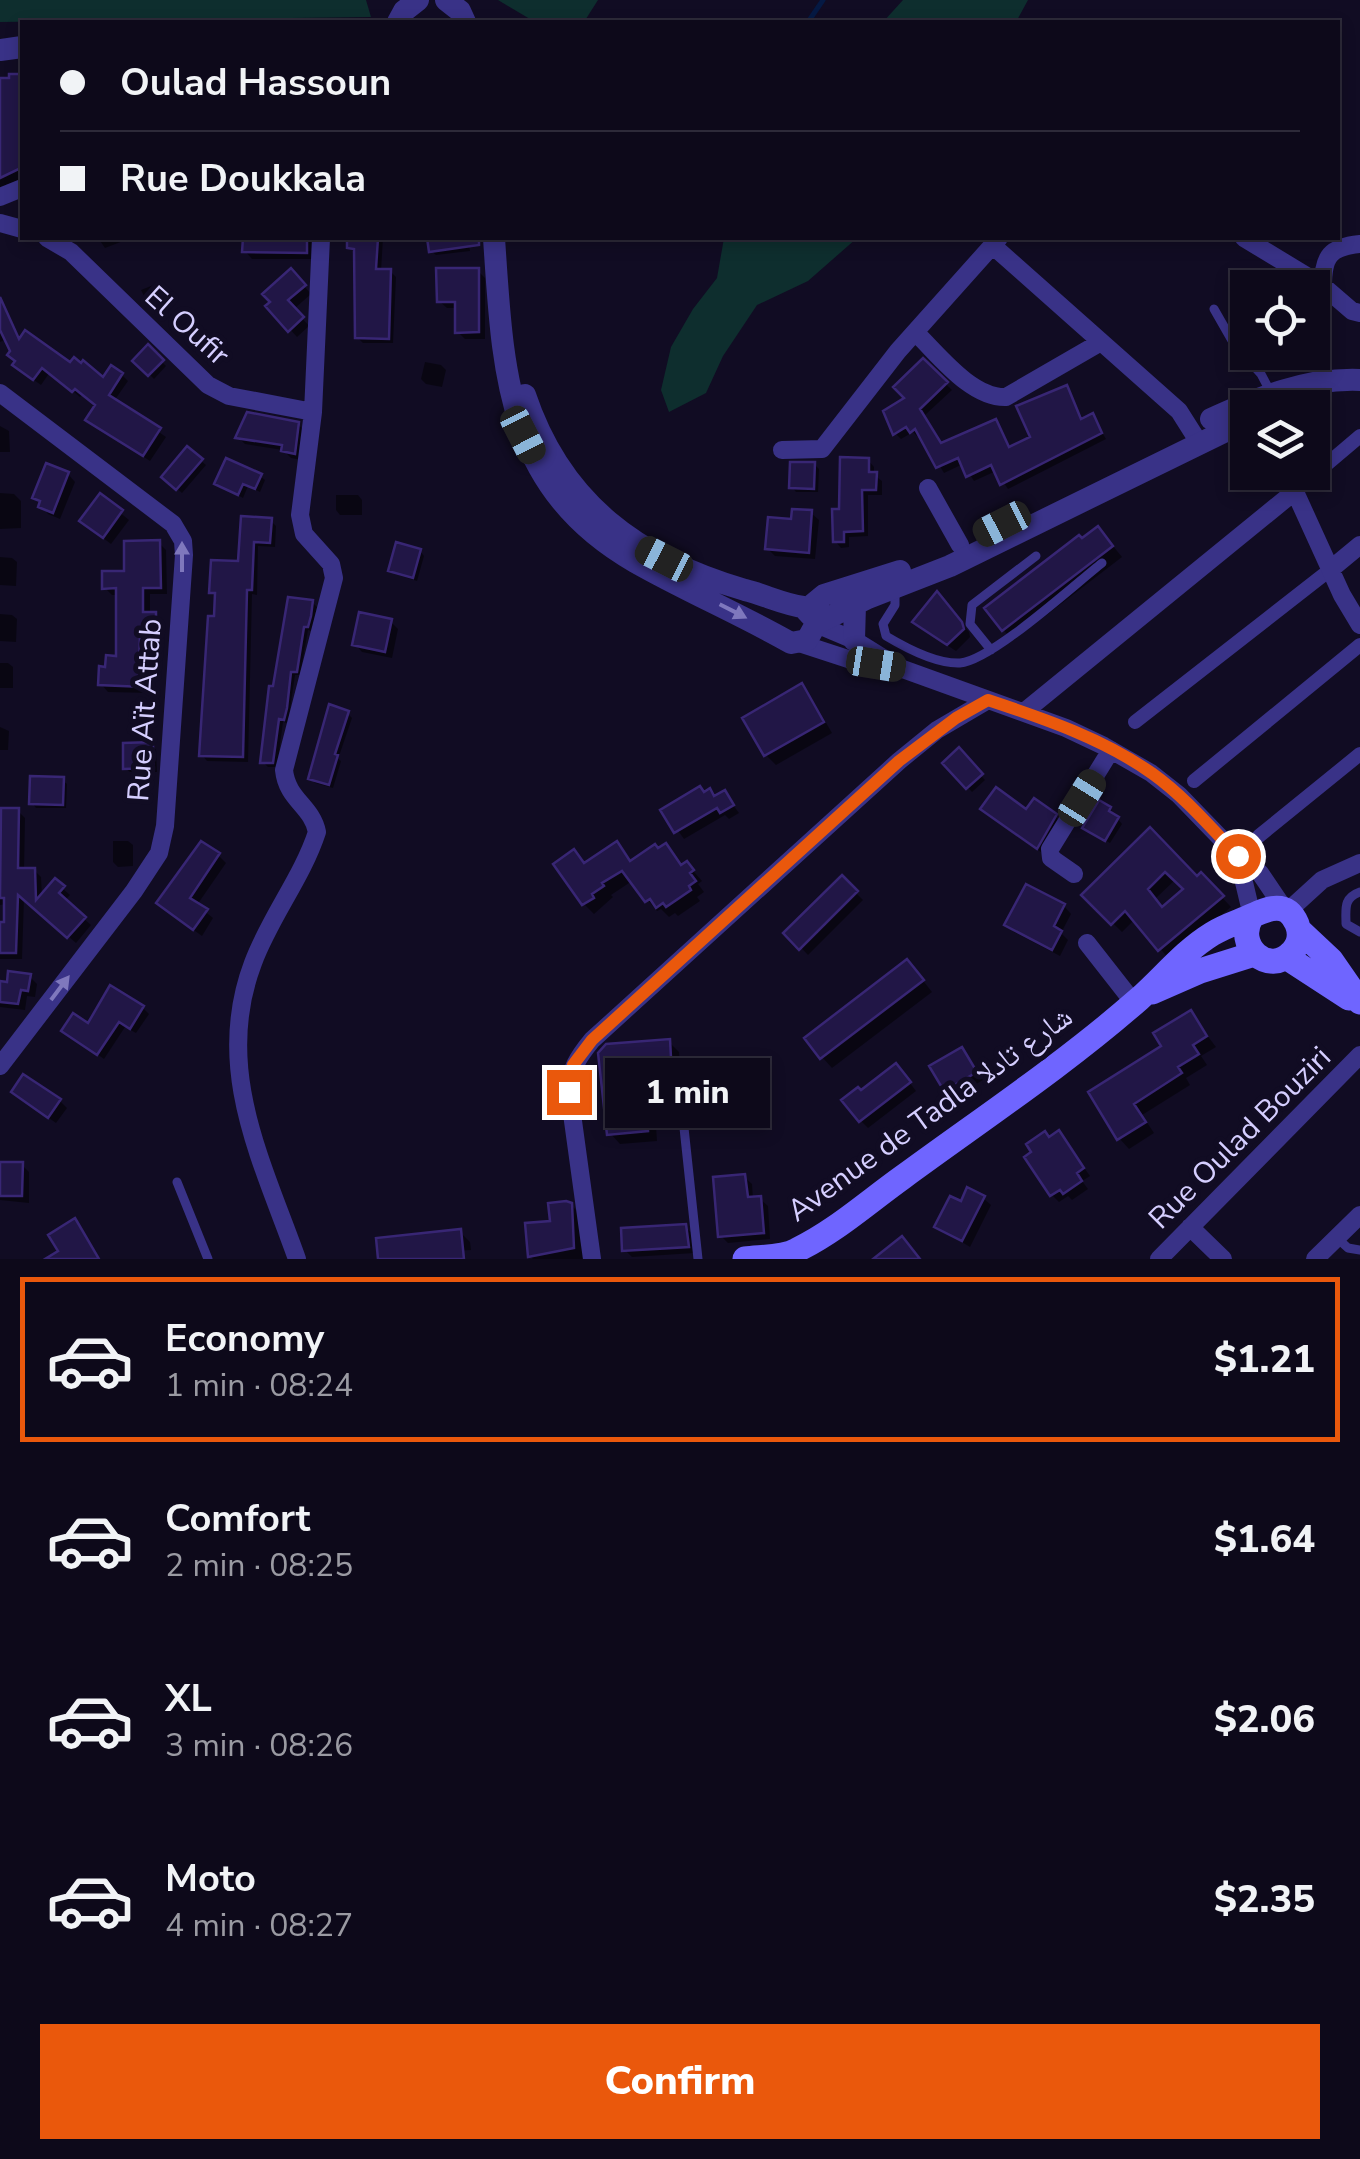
<!DOCTYPE html>
<meta charset="utf-8">
<style>
body{margin:0;font-family:"Nunito Sans","Noto Naskh Arabic",sans-serif;background:#161223;color:#f1f3f6;height:100vh;display:flex;flex-direction:column;font-size:38px;white-space:nowrap}
*{box-sizing:border-box;margin:0}
p{font-size:32px;color:#9a9aa2}
.icon{flex:none;width:55px;height:55px;fill:none;stroke:currentColor;stroke-width:2;stroke-linecap:round;stroke-linejoin:round}
.map{position:relative;height:1259px;overflow:hidden}
.side{display:flex;flex-direction:column;background:#0d091a;flex:1}
.side>*{flex:none}
.hud{position:absolute;left:20px;top:20px;width:1320px;height:220px;border-radius:0px;box-shadow:0 5px 15px #0003,0 0 0 2px #2d2a39;display:grid;align-content:center;height:220px;padding:0 40px;background:#0d091a}
.controls{position:absolute;left:1230px;top:270px;display:grid;gap:20px}
.controls a{display:grid;place-items:center;width:100px;height:100px;border-radius:0px;background:#0d091a;box-shadow:0 5px 15px #0003,0 0 0 2px #2d2a39;font-size:50px}
.end{position:absolute;width:45px;height:45px;margin:-22px;border:12px solid #ea580c;background:#fff;box-shadow:0 0 0 5px #fff}
.from{border-radius:50%}
.bubble{position:absolute;height:70px;border-radius:0px;background:#0d091a;box-shadow:0 5px 15px #0003,0 0 0 2px #2d2a39;font-size:32px;font-weight:800;line-height:70px;text-align:center}
.car{position:absolute;width:30px;height:60px;margin:-30px -15px;border-radius:12px;box-shadow:0 0 8px 2px #0007;background:linear-gradient(#222 24%,#8ab4d8 0 40%,#222 0 76%,#8ab4d8 0 86%,#222 0)}
.hud b{display:flex;align-items:center;gap:35px;height:95px;font-size:38px}
.hud b+b{border-top:2px solid #2d2a39}
.hud i{width:25px;height:25px;background:#f1f3f6}
ul{padding:18px 0 0;list-style:none}
li{display:flex;align-items:center;gap:30px;height:165px;margin:0 20px 15px;padding:0 20px;border:5px solid transparent;border-radius:0px}
li div{flex:1}
li b{display:block;font-size:38px}
li em{font-style:normal;font-weight:800}
li.selected{border-color:#ea580c}
li>.icon{width:90px;height:90px;stroke-width:1.5}
.action{display:flex;gap:20px;margin-top:auto;padding:20px 40px}
.action a{flex:1;height:115px;border-radius:0px;background:#ea580c;color:#fff;font-size:40px;font-weight:800;line-height:115px;text-align:center}
.map>svg:first-child{display:block}
</style>
<div class="map">
<svg width="1360" height="1259" viewBox="0 0 1360 1259">
<rect width="100%" height="100%" fill="#110c23"/>
<!-- green -->
<path fill="#0e2e2e" d="M0,0h366l5,17 -371,5z
M498,0h100l-14,22h-49z
M903,0h125l-12,22h-133z
M724,238h133l-49,43 -51,24 -34,51 -17,37 -37,19 -8,-22 10,-43 22,-38 24,-31z"/>
<!-- shadow -->
<path fill="#0007" fill-rule="evenodd" d="M21,77l1,105 -22,10v-112z
M98,238h33l-26,10z
M245,238h69v21h-62l-7,-8z
M350,238h33l-2,33h9l6,6 -3,66h-30l-6,-6 -2,-84 -6,-6z
M430,238h38l2,13 -34,4 -5,-4z
M291,271l20,23 -17,15 15,17 -12,11 -28,-31z
M478,271l7,7v61h-20l-7,-7v-24h-11l-8,-7z
M156,284l9,19 -15,5 -9,-18z
M5,312l16,28 83,40 18,-5 6,6 -14,20 52,36 -16,24 -62,-41 9,-15 -14,-11 -3,3 -30,-25 -9,13 -20,-14 -14,-32 -7,3v-27z
M148,348l18,18 -12,13 -18,-18z
M425,362l16,3 5,5 -4,17 -16,-3 -5,-5z
M923,362l29,28 -28,26 18,29 54,-23 15,26 22,-10 33,-50 18,33 8,-5 14,23 -98,50 -12,-18 -22,10 -11,-17 -19,9 -23,-38 -3,2 -5,-5 -12,7 -6,-6z
M298,424l7,8 -3,28 -11,-2 -8,-8 -38,-6 -7,-7z
M0,426l9,5 1,21h-10z
M188,450l18,15 -24,28 -18,-16z
M868,460l6,7v8l8,6v14h-14v41l-19,1v10l-8,1 -6,-7 7,-30z
M814,464l5,5 -1,23h-22l-4,-5z
M68,474l7,8 -15,37 -12,-5 -13,-17z
M260,476l5,4 -5,12 -12,-6 -5,12 -26,-15z
M0,493l14,1 7,7v27l-21,1z
M336,495h22l4,5v15h-22l-4,-5z
M101,497l28,23 -18,24 -21,-16z
M811,513l8,7 -4,39 -40,-3 -7,-7 26,-27z
M243,519l28,2 5,5 -1,21 -17,-1 -1,49 -5,-1 -4,168 -41,-1 -5,-6 14,-136 1,-22 -5,-5 28,-28z
M1108,540l14,17 -108,83 -11,-10z
M159,543l7,7 1,44h-17v20h5l8,8v21h-17l-1,30 6,7v13l-43,-1 -7,-8 7,-15 11,-11v-63h-7l-7,-7 22,-15z
M420,551l4,5 -7,25 -22,-7 -4,-4z
M0,557l12,1 5,4 -1,24 -16,-1z
M312,602l5,5 -5,24 -4,-1 -8,45h-5l-7,48 -5,-1 -6,45h-9l-5,-5 12,-73z
M944,602l25,30 1,5 -14,14 -34,-22z
M0,614l12,1 5,4 -1,23 -16,-1z
M391,622l7,7 -6,29 -30,-6 -7,-8z
M0,663h8l5,4v21h-13z
M801,686l10,11 21,36 -56,32 -10,-10z
M348,714l4,4 -14,41 3,2 -8,27 -18,-5 -4,-5z
M0,727l9,4 -1,19h-8z
M152,745l4,5 1,22h-27l-5,-4z
M958,751l27,29 -13,12 -27,-29z
M62,780l5,4 -1,24h-30l-4,-5z
M724,793l15,20 -10,6 -4,-4 -41,24 -20,-28 41,-17 11,4z
M1110,809l12,15 -12,19 -20,-11z
M18,811l7,7 -1,53 10,-1 7,7 1,20 13,-15 15,13 -6,6 27,24 -15,18 -52,-45 -2,61h-22v-35l7,1v-21l-7,1v-76z
M1027,812l28,4 7,8 -17,31 -54,-39z
M1150,831l47,48 4,-4 30,32 -62,52 -34,-40 -13,13 -38,-37zM1176,879l10,10 -22,21 -9,-11z
M113,841h15l5,4v21l-15,1 -5,-5z
M617,845l15,17 34,-16 17,20 4,-2 15,17 -4,3 6,8 -7,5 3,4 -22,15 -3,-3 -6,4 -8,-8 -4,2 -25,-30 -21,14 2,2 -19,17 -10,-10 2,-39z
M218,855l8,8 -29,42 16,13 -11,18 -36,-26z
M842,879l21,21 -55,55 -21,-22z
M1064,906l7,8 -10,19 7,7 -8,16 -46,-24 -7,-8z
M917,973l15,19 -100,76 -10,-11z
M29,976l8,8 -2,13 -8,-1 -2,14 -25,-3v-23l9,1z
M143,1008l6,6 -13,19 -11,-6 -21,32 -40,-28z
M1190,1013l26,34 -15,9 6,9 -21,13 4,7 -48,30 12,18 -25,16 -10,-11 -27,-45 73,-46z
M669,1042l10,10 5,72 -28,2 1,15 -37,3 -10,-11z
M962,1050l21,30 -29,17 -8,-7z
M903,1074l13,17 -48,37 -8,-8 1,-27z
M22,1099l38,2 7,7 -11,15z
M1059,1133l31,43 -8,5 6,8 -16,11 -4,-4 -9,6 -7,-7 -2,-56z
M0,1164l22,1 7,7v31l-29,-3z
M744,1177l8,7 1,15h7l8,7 2,33 -42,4 -7,-7z
M983,1198l8,7 -21,42 -33,-20 25,-23z
M571,1205l16,16 4,38h-58l-3,-3 23,-33z
M685,1227l8,7 2,19 -63,4 -7,-7z
M460,1232l10,10 1,8 -15,1v8h-76z"/>
<g fill="none" stroke-linecap="round" stroke-linejoin="round">
<!-- stream -->
<path stroke="#051943" stroke-width="5" d="M808,22l15,-22"/>
</g>
<!-- building -->
<path fill="#211646" stroke="#382674" stroke-width="2.5" fill-rule="evenodd" d="M9,74h13l-1,94 -21,10v-100h9z
M243,238h64v15l-65,-1z
M347,238h31l-2,31h15l-2,70 -34,-1 -1,-89 -7,-1z
M427,238h52v7l-50,7z
M291,268l15,17 -18,15 16,17 -16,15 -23,-26 5,-4 -8,-8z
M436,268h43v64l-24,1v-31h-18z
M0,297l19,42 6,-9 45,32 4,-5 7,6 2,-3 20,17 8,-12 12,8 -14,22 52,33 -18,28 -58,-36 10,-15 -20,-16 -3,3 -30,-24 -9,12 -21,-15 3,-4 -8,-6 3,-4 -10,-21z
M148,344l16,16 -16,16 -16,-15z
M923,358l25,24 -28,27 21,34 55,-24 13,28 21,-10 -14,-31 51,-21 14,34 12,-6 9,20 -102,52 -9,-20 -25,12 -8,-19 -22,10 -21,-39 -5,4 -4,-6 -13,8 -10,-24 21,-13 -11,-11z
M247,412l52,10 -4,32 -14,-3 1,-6 -47,-7z
M187,446l16,13 -27,31 -15,-13z
M840,457l29,1v14h8l-1,18h-14l1,41 -19,1v10h-11l-1,-33h7z
M226,458l36,16 -7,15 -12,-5 -5,11 -24,-11z
M790,462h25l-1,27 -25,-1z
M46,463l23,9 -16,41 -15,-6 2,-6 -8,-3z
M100,493l23,17 -20,28 -24,-17z
M792,509l20,1 -3,43 -44,-4 3,-32 23,2z
M241,516l31,2 -2,25 -16,-1 -2,48h-5l-4,167 -44,-1 9,-140h6l1,-23h-6l2,-33 27,1z
M1098,526l15,20 -111,85 -18,-23 95,-73 3,3z
M160,540l1,48h-18v24h13v24h-16l-1,34h6l-1,17 -46,-2 1,-19 6,1 1,-12 10,1v-68l-14,1v-18h22v-30z
M396,542l25,7 -8,29 -25,-7z
M937,591l25,31 2,7 -17,16 -35,-23z
M288,597l25,3 -2,16 -3,11h-4l-7,45h-6l-4,36 -3,12 -5,-1 -6,44h-13l9,-77h4z
M359,612l33,7 -7,33 -33,-7z
M802,683l22,39 -60,34 -22,-38z
M329,704l20,7 -14,43 3,1 -9,30 -21,-6z
M153,742v26l-30,1v-26z
M959,747l24,27 -17,15 -24,-26z
M30,776l34,1 -1,28 -34,-1z
M700,786l4,6 6,-4 4,8 11,-6 9,15 -14,8 -3,-5 -43,25 -14,-23z
M996,787l30,22 8,-11 23,16 -20,35 -57,-40z
M1099,800l12,7 -2,4 10,6 -14,24 -23,-13z
M1,808h18l-1,60h17l1,32 19,-22 10,8 -6,7 27,24 -19,21 -49,-43 -2,58h-16v-31h4v-24h-4z
M1150,827l47,49 4,-4 23,24 -66,55 -33,-40 -14,14 -30,-30zM1165,872l18,17 -21,18 -14,-18z
M201,841l19,12 -30,45 18,11 -15,21 -37,-27z
M617,841l13,20 25,-17 3,4 8,-5 15,22 6,-4 7,9 -4,3 6,8 -7,5 2,4 -25,17 -3,-4 -7,5 -6,-9 -5,3 -23,-31 -20,12 2,3 -12,8 2,4 -12,7 -29,-41 21,-15 10,14z
M842,875l16,16 -59,59 -16,-17z
M1026,884l39,20 -11,22 8,5 -10,19 -48,-25z
M907,959l17,21 -104,79 -16,-21z
M8,971l23,3 -3,17 -7,-1 -3,14 -18,-2v-21l7,1z
M110,985l34,21 -14,23 -11,-7 -22,33 -36,-24 12,-18 15,10z
M1191,1010l16,26 -14,9 6,9 -21,13 4,6 -48,31 12,18 -29,18 -29,-48 73,-46 -8,-13z
M670,1039l4,75 -27,2 1,15 -41,4 -9,-82 8,-9z
M962,1047l15,25 -33,19 -15,-25z
M896,1063l15,19 -52,40 -18,-22 17,-13 3,3z
M23,1074l38,25 -13,19 -37,-26z
M1059,1130l25,38 -7,5 5,8 -19,13 -3,-4 -10,6 -26,-39 7,-5 -5,-8 19,-13 4,6z
M0,1162h23l-1,34h-22z
M745,1174l3,23 13,-1 3,37 -46,4 -5,-60z
M967,1187l18,9 -23,45 -28,-14 16,-31 11,5z
M566,1201l6,2 2,45 -46,9 -3,-34 25,-2 -2,-18z
M75,1218l24,41h-54l13,-8 -10,-16z
M686,1224l3,23 -67,4 -1,-23z
M461,1229l3,30h-86l-2,-21z
M902,1236l18,23h-47z"/>
<g fill="none" stroke-linecap="round" stroke-linejoin="round">
<!-- service -->
<path stroke="#393287" stroke-width="9" d="M1214,309l20,35 27,30 10,19
M895,588v17l-12,19 3,12c20,12 51,28 74,27 31,-2 114,-78 142,-100
M991,650l-21,-26 2,-19 64,-49
M1360,892c-17,6 -14,17 -14,32l14,8
M679,1081l19,178
M177,1182l31,77
M1337,1238l11,10 12,2"/>
<!-- pedestrian -->
<path stroke="#393287" stroke-width="14" d="M1294,492l66,-56
M1135,722l196,-153
M1194,781l166,-136
M1259,836l101,-82"/>
<!-- minor -->
<path stroke="#393287" stroke-width="18" d="M0,197l22,-9
M0,223l22,6
M47,238l24,14 137,133 21,11 84,16
M1244,238l79,48
M1360,244c-30,3 -37,12 -37,42l29,25 8,2
M992,245l187,166 19,30
M915,332c24,23 56,66 91,65l95,-55
M0,393l173,131 10,17 1,14 -19,271 -6,27 -25,38 -134,175
M782,450l40,-1 76,-98 101,-113
M1286,472l56,123 18,30
M928,488l32,57
M1331,569l29,-24
M816,624l38,16 37,23
M799,643l52,17 49,8 166,60 38,18 47,27 28,22 59,61 22,17 25,37
M1024,712l270,-220
M1238,857l14,59
M1074,874l-23,-16 -1,-9 61,-99
M1288,911l34,-31 38,-17
M1087,943l47,60
M1190,1227l33,32
M297,1259c-35,-98 -84,-191 -44,-296 17,-46 49,-85 64,-131 -5,-26 -30,-32 -33,-62l50,-192 -3,-14 -27,-30 -4,-19 13,-103 8,-174
M592,1259l-23,-167c1,-23 9,-35 23,-52l307,-279 38,-31 51,-30
M1159,1259l201,-204
M1315,1259l45,-44"/>
<!-- tertiary -->
<path stroke="#393287" stroke-width="22" d="M446,0l14,11 5,11
M398,22l6,-11 14,-11
M0,50l22,-3
M494,238c9,132 11,249 141,324 51,29 105,52 156,81l16,-3 9,-16 52,-26 82,-32 298,-146
M525,395c36,108 113,164 220,195 20,5 38,14 58,17l12,13
M1211,419c48,-22 95,-41 149,-39
M807,609l17,-14 76,-24
M854,640l1,-35"/>
<!-- secondary -->
<path stroke="#6f65ff" stroke-width="25" d="M1299,930l32,30 29,42
M1286,957l63,41
M1152,992l48,-21 54,-17
M745,1259c16,-2 38,-1 52,-9 39,-19 71,-48 106,-73 79,-58 162,-113 236,-178 25,-22 44,-47 73,-65 11,-7 23,-11 35,-16 18,-8 39,-20 50,6 4,10 2,21 -5,28 -23,25 -59,-6 -40,-36"/>
</g>
<!-- one-way arrows -->
<defs><path id="oneway-solid" d="M-6-.8H1V-3.2L6.5 0L1 3.2V.8H-6Z" transform="scale(2.5)"/></defs>
<g fill="#7f78bd">
<use href="#oneway-solid" transform="translate(182 557) rotate(-90)"/>
<use href="#oneway-solid" transform="translate(733 611) rotate(27)"/>
<use href="#oneway-solid" transform="translate(60 988) rotate(-53)"/>
</g>
<g fill="none" stroke-linecap="round" stroke-linejoin="round">
<!-- route -->
<path stroke="#ea580c" stroke-width="12" d="M569,1092l4,-27 19,-25 307,-279 57,-43 32,-18c57,19 116,39 165,74 32,23 58,54 85,82"/>
</g>
<g text-anchor="middle" dominant-baseline="central" stroke-width="10" stroke-linejoin="round" paint-order="stroke">
<!-- street labels -->
<g font-size="30" fill="#d5ceff" stroke="#110c23">
<text transform="translate(187 326) rotate(42)">El Oufir</text>
<text transform="translate(145 710) rotate(-86)">Rue Aït Attab</text>
<text transform="translate(930 1114) rotate(-36)">Avenue de Tadla شارع تادلا</text>
<text transform="translate(1240 1138) rotate(-45)">Rue Oulad Bouziri</text>
</g>
</g>
</svg>
<div class="controls">
<a><svg class="icon" aria-label="locate" viewBox="0 0 24 24"><circle cx="12" cy="12" r="6"/><path d="M12 2v4M12 18v4M2 12h4M18 12h4"/></svg></a>
<a><svg class="icon" aria-label="layers" viewBox="0 0 24 24"><path d="M12 4l9 5-9 5-9-5zM3 14l9 5 9-5"/></svg></a>
</div>
<i class="end from" style="left:1238px;top:856px"></i>
<i class="end" style="left:569px;top:1092px"></i>
<div class="bubble" style="left:605px;top:1058px;width:165px">1 min</div>
<i class="car" style="left:523px;top:435px;rotate:153deg"></i>
<i class="car" style="left:1002px;top:524px;rotate:243deg"></i>
<i class="car" style="left:664px;top:559px;rotate:297deg"></i>
<i class="car" style="left:876px;top:664px;rotate:99deg"></i>
<i class="car" style="left:1082px;top:798px;rotate:32deg"></i>
<div class="hud">
<b><i class="from"></i>Oulad Hassoun</b>
<b><i></i>Rue Doukkala</b>
</div>
</div>
<section class="side">
<ul>
<li class="selected"><svg class="icon" aria-label="car" viewBox="0 0 24 24"><path d="M5 17H2v-5l4-1 3-4h7l3 4 3 1v5h-3M9 17h6M6 11h13"/><circle cx="7" cy="17" r="2"/><circle cx="17" cy="17" r="2"/></svg><div><b>Economy</b><p>1 min · 08:24</p></div><em>$1.21</em></li>
<li><svg class="icon" aria-label="car" viewBox="0 0 24 24"><path d="M5 17H2v-5l4-1 3-4h7l3 4 3 1v5h-3M9 17h6M6 11h13"/><circle cx="7" cy="17" r="2"/><circle cx="17" cy="17" r="2"/></svg><div><b>Comfort</b><p>2 min · 08:25</p></div><em>$1.64</em></li>
<li><svg class="icon" aria-label="car" viewBox="0 0 24 24"><path d="M5 17H2v-5l4-1 3-4h7l3 4 3 1v5h-3M9 17h6M6 11h13"/><circle cx="7" cy="17" r="2"/><circle cx="17" cy="17" r="2"/></svg><div><b>XL</b><p>3 min · 08:26</p></div><em>$2.06</em></li>
<li><svg class="icon" aria-label="car" viewBox="0 0 24 24"><path d="M5 17H2v-5l4-1 3-4h7l3 4 3 1v5h-3M9 17h6M6 11h13"/><circle cx="7" cy="17" r="2"/><circle cx="17" cy="17" r="2"/></svg><div><b>Moto</b><p>4 min · 08:27</p></div><em>$2.35</em></li>
</ul>
<div class="action"><a>Confirm</a></div>
</section>
